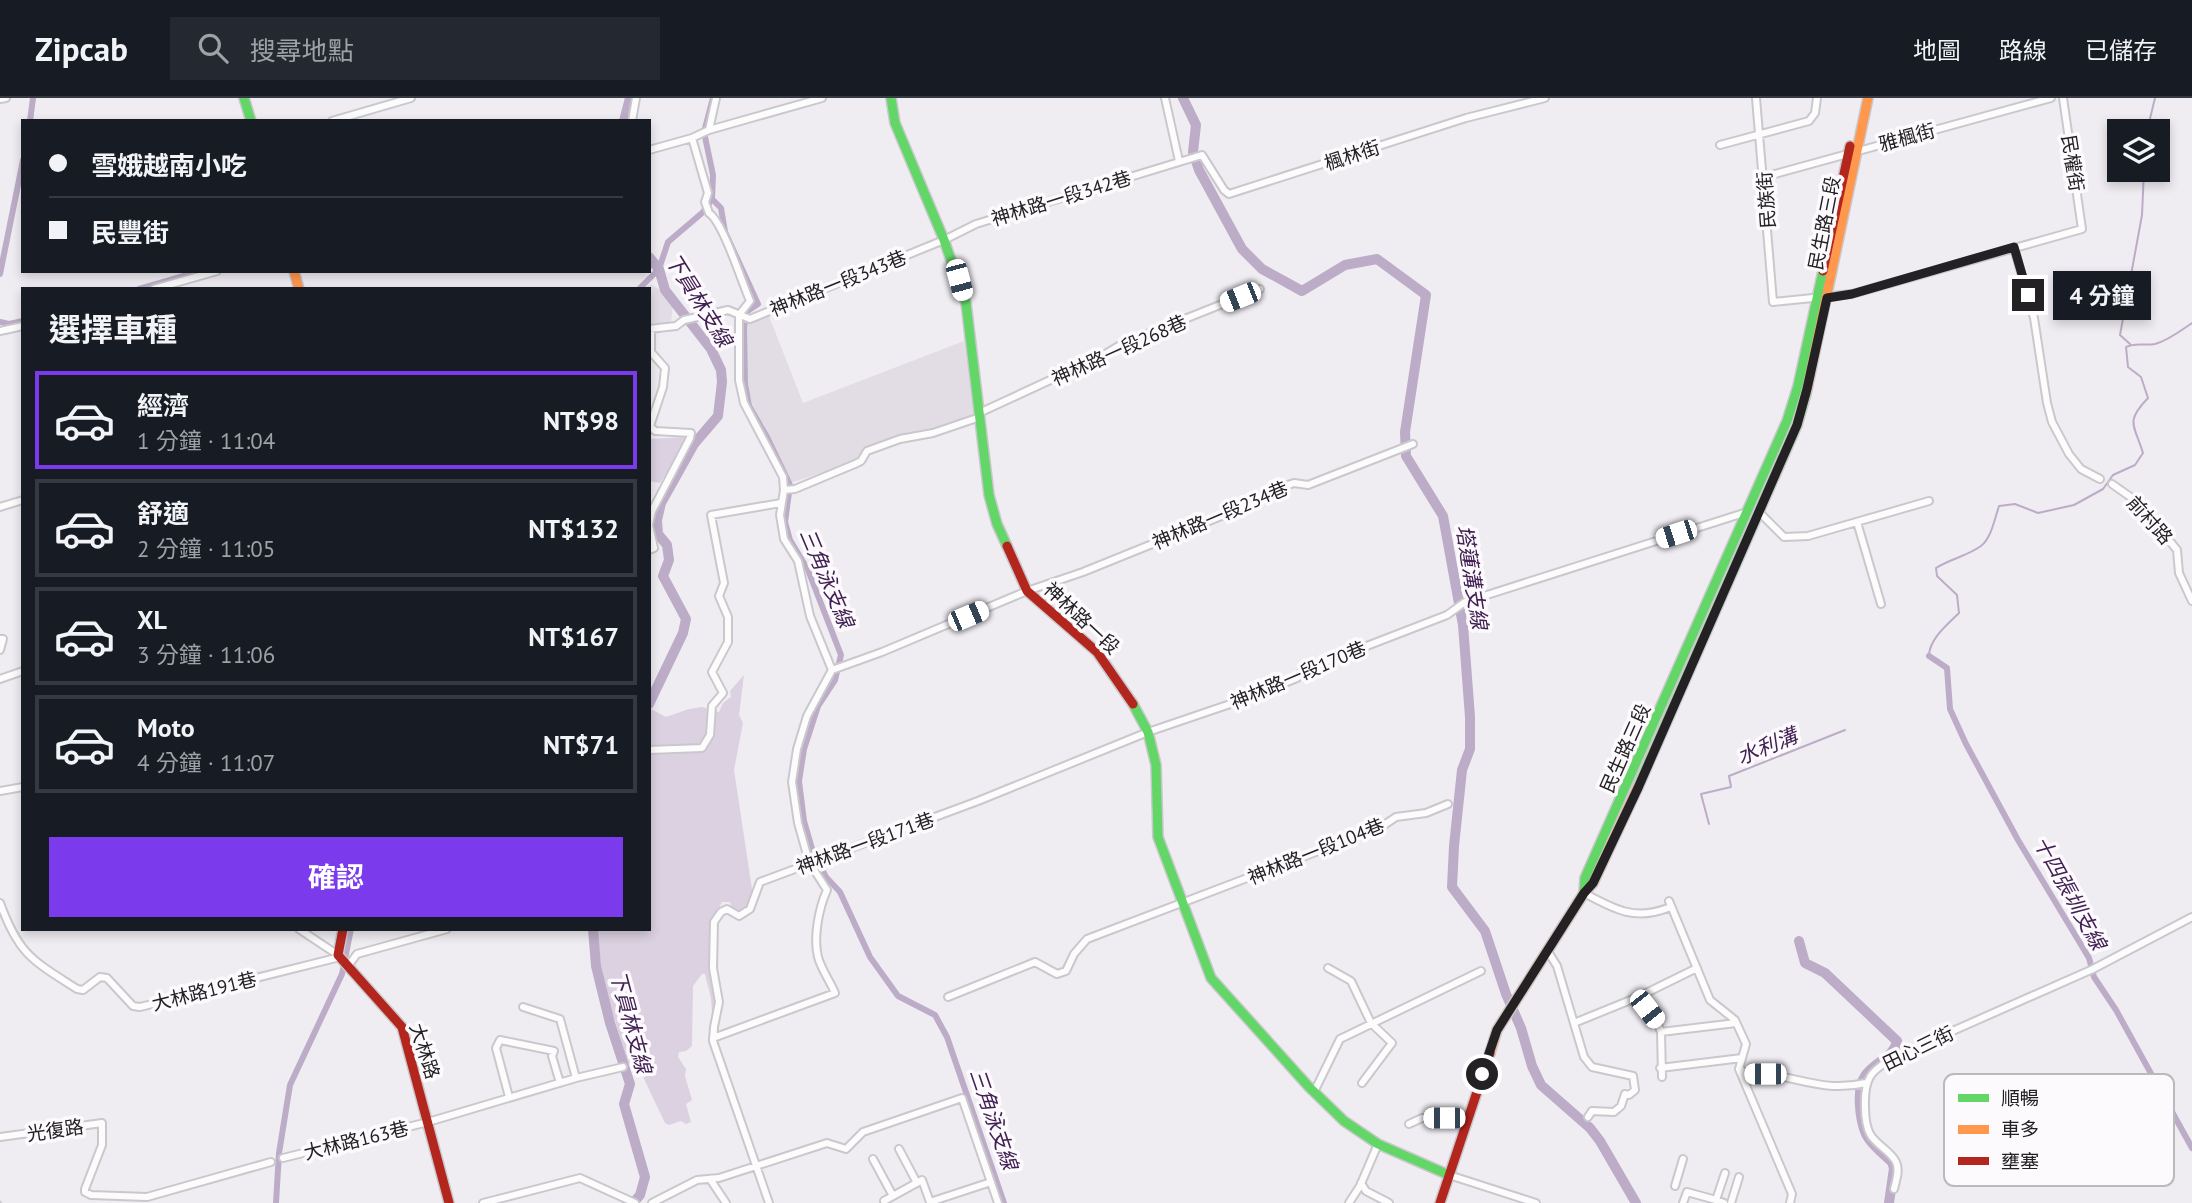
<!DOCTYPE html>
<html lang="zh-TW">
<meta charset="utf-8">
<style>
body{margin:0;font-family:"PT Sans","Noto Sans TC",sans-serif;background:#242831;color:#f1f3f6;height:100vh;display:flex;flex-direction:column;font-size:26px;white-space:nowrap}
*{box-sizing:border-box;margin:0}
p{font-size:23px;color:#9ea1a6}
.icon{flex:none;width:38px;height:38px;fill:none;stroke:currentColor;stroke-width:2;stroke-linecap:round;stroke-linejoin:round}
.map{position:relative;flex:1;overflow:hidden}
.details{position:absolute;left:21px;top:189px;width:630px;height:644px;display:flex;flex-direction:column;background:#171b24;border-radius:0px;box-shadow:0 4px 10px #0003}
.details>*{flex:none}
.banner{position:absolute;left:21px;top:21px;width:630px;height:154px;border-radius:0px;box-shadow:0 4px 10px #0003;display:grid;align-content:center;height:154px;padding:0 28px;background:#171b24}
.tools{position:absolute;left:2107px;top:21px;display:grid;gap:14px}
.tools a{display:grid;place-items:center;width:63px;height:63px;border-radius:0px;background:#171b24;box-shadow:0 4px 10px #0003;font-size:35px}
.end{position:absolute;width:32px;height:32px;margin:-16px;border:9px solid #232124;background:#fff;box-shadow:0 0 0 4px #fff}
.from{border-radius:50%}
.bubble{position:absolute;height:49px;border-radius:0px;background:#171b24;box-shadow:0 4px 10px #0003;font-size:23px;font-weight:700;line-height:49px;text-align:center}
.car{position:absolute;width:21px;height:42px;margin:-21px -10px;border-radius:9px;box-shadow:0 0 5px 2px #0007;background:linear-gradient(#fff 24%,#345 0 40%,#fff 0 76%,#345 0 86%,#fff 0)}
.banner b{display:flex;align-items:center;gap:24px;height:66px;font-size:26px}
.banner b+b{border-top:2px solid #363941}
.banner i{width:18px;height:18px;background:#f1f3f6}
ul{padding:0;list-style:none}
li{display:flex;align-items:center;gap:21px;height:98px;margin:0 14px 10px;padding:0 14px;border:4px solid #363941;border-radius:0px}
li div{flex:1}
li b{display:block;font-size:26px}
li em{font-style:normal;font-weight:700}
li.active{border-color:#7c3aed}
li>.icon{width:63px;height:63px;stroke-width:1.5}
h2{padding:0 28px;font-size:32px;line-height:84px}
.primary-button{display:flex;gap:14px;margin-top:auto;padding:14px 28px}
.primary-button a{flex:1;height:80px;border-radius:0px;background:#7c3aed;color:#fff;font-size:28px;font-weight:700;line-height:80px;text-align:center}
header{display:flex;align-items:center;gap:42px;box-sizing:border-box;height:98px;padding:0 35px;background:#171b24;border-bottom:2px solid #363941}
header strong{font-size:33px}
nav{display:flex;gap:38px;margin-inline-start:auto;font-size:24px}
.search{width:490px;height:63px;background:#242831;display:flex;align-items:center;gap:18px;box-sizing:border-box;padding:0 24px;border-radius:0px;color:#9ea1a6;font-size:26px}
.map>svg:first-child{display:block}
</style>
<header>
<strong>Zipcab</strong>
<div class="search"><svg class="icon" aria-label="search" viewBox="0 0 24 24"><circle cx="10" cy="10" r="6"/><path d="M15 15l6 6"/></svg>搜尋地點</div>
<nav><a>地圖</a><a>路線</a><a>已儲存</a></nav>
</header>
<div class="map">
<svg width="2192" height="1105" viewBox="0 0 2192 1105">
<rect width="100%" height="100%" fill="#f0edf2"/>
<!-- built -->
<path fill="#e2dce5" d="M651,186l11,7 11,13 -2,19 -22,1v-35h-6z
M767,213l36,92 161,-62 10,75 -44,17 -5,-2 -55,18 -2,9 -78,25 -27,-60 -4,-2 -11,-23 -5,-77z"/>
<!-- green -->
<path fill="#dbd1e1" d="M685,339l-4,14 -21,32 -11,-2v-42z
M744,577l-5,40 4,8 -9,47 19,126 -3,10 -9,6 -8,-1 -3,-9h-8l-9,18 -3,19 1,36 6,28 -3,11 -2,-1 -1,-15 -6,-24h-3l-9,12 -1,60 -6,5 -7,1 -1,5 8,12 -1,7 7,24 -6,4 5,18 -5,2 -5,-3 -12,4 -4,-2 -28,-59 -9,-1 -25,-81 -6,-53h52v-217l2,-3 15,8 23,-8 13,-2 17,5 4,-9 8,-6 -1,-6z"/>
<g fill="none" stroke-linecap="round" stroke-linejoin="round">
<!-- stream -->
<path stroke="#bcacc7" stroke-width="2" d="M2147,33l8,-33
M2130,246l-10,-9 22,-120 2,-45
M1929,558c0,-17 19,-32 30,-43l-2,-18 -20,-19 -1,-8c14,-9 31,-12 45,-22 10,-7 14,-28 18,-40l16,-2 23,9 36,-8 29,-16 10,-14 22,-10 8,-12c-9,-29 -18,-31 5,-55l-7,-21 -13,-10 -2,-20c9,-5 19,-1 29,-3 14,-4 25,-13 37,-21
M1709,726l-8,-30 30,-7 -2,-11 116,-46"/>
<!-- canal -->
<path stroke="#bcacc7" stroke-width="6" d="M713,0l-9,34 9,43 -1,24 9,9 4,24 33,72 -12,8 -2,15 1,57 4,22 18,31 23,48 -5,37 5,18 18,30 33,85 -6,25 -17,26 -14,43 -5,32 5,40 9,31 13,25 14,15 30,65 28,39 37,19 12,22 57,166
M30,23l3,-23
M0,176l23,-114
M139,191l62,-18
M639,191l20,-20 9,-27 34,-29 7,-9
M0,224l9,2 14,-3
M1929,558l18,12 3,41 16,35 52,96 71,118 5,19 22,33 76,138
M276,1105l3,-50 11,-68 52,-111 9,-45"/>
<!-- river -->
<path stroke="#bcacc7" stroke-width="10" d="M1183,0l13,27 -3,27 6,18 43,79 20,20 40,22 43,-26 32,-6 49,36 -21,137 1,24 37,60 20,109 7,92v32l-8,21 -8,76 -2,41 33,44 21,63 15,34 11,38 9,19 49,43 10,13 36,62
M624,23l6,-23
M649,159l10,12 6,21 46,59 10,21 1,12 -4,34 -24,28 -33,59 -4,17 1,14 9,11 2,15 -6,16 23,43 -3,14 -34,71
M593,831l3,37 14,57 20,61 -6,20 21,73 -5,18 -7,8
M1799,843l6,22 20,10 72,68c-3,17 -23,21 -32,35 -9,13 -5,44 1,58 5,11 18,20 26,28l2,6 -5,35"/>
<defs>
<path id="street" d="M1165,0l14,63
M1756,0l17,204 79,-8 230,-65 -19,-131
M0,1l6,-1
M332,23l79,-23
M632,23l4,-23
M709,32l7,-32
M692,40l16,55 -3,9 4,11c14,9 33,70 41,88l-11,14v65l5,23 39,74 1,13 -4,25 4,24 14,22 12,55 22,54
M1720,47l89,-24 6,-8 2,-15
M649,52l43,-12 17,-8 113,-32
M1764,79l287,-79
M2014,150l20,70 13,85 5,19 17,32 12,15 19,10
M154,191l63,-18
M649,231l27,-3 8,-6 44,-10 22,9 194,-79 32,-16 226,-69 22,35 5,4 237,-76 79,-20
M0,233l23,-5
M979,315l121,-56 22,-13 138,-55
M2112,386l27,19 38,47 2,23 13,28
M784,392l11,-1 60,-25 6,-3 6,-10 33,-12 33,-6 47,-16
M0,409l23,-7
M1759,414l25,25 24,-1 121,-35
M1857,424l24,82
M649,452l5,-2 -5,-23 3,-14 38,-73 1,-5 -36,-2 -5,-5 13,-39 2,-19 -14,-16v-23
M0,541h3l-3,11
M0,581l23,-8
M649,652l53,-2 8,-13 2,-29 11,-13 -11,-21 16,-30v-25l-9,-21 5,-13 -13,-68 70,-12
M0,693l23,-4
M1584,795c30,16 50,28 84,15
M1669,803l41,99 25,20 11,24 -7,25 53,125 -2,9
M0,805c19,52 32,57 77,86l6,1 17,-13 7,1 26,28 7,1 200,-50
M299,831l39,26
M1547,852l10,16 27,91 8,10 41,9 2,14 -6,5 -4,-1 -4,12 -7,6 -22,-1 -4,6
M348,868l9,-12 90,-25
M1328,870l23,13 20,42 21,20 -30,40
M948,899l87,-35 22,12 9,-3 8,-17 13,-15 294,-112 15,-10 30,-4 22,-9
M1638,899l18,23 5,12 1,45
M523,909l37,12 16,59
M1574,925l64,-26 59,-29
M1661,934l75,-9
M713,940l122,-45c-5,-12 -14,-24 -17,-36 -5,-20 1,-49 9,-67l-18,-28 -11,-39 -6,-41 5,-33 10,-33 25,-46 50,-18 145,-61 56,-19 158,-64 27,-16 26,-9 14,2 105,-41
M1660,970l82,-10
M1739,971c9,6 16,4 27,5 38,5 60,18 100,9
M1314,994l26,-53 141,-68
M509,999l-13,-49 4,-8 54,11 -2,5 8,27
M1409,1026l13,-6h45
M0,1039l102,-14v22l-17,44v3l6,3 56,2 124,-35
M899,1051l18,34
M283,1060l145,-36 148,-44 47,-11
M873,1061l20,37
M1449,1077l87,28
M710,1081l16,24
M1361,1085l5,8 23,12
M1675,1088l8,-27
M1894,1091c2,-8 6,-19 2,-27 -5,-11 -20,-17 -26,-28 -4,-8 -5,-18 -5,-27 -1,-29 5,-36 31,-51l197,-87 99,-52
M884,1103l38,-21 8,22 61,-20
M483,1105l97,-25 55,25
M652,1105l45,-23 22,-2 108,-35 19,6 17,-17 99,-34 36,105
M769,1105l-56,-162 1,-14 5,-25 -6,-34 1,-46 7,-10 6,-3 12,7 11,-7 10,-27 218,-81 170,-69 94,-32 55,-22 5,-7 145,-56 18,-13 282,-90
M1349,1105l11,-17 18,-42
M1683,1105l4,-11 29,8
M1724,1105l-8,-3 9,-27
M1731,1105l8,-26"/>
<path id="fast" d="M244,0l7,23
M891,0l4,25 49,117 22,63 23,192 8,29 10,22
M1133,606l15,28 8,33 2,72 53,141 98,109 35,34 34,23 71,31
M1638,689l159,-362 9,-31
M1584,794l1,-14 202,-457 11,-35 25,-115"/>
<path id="slow" d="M294,173l5,18
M1806,296l62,-296
M1490,955l7,-23 87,-137 9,-10 45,-96"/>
<path id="jam" d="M1823,173l27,-125
M1007,448l20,45 70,61 36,52
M343,831l-5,26 64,72 47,176
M1440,1105l50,-150"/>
</defs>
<!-- street casing -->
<use href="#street" stroke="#cac8cc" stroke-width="10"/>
<!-- fast casing -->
<use href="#fast" stroke="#cac8cc" stroke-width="12"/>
<!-- slow casing -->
<use href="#slow" stroke="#cac8cc" stroke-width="12"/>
<!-- jam casing -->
<use href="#jam" stroke="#cac8cc" stroke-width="12"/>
<!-- street -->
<use href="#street" stroke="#fdfcfd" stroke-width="6"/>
<!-- fast -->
<use href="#fast" stroke="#63d668" stroke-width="9"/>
<!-- slow -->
<use href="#slow" stroke="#ff974d" stroke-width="9"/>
<!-- jam -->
<use href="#jam" stroke="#b3261e" stroke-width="9"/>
<!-- rail -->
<path stroke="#c8c8c8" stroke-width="2" stroke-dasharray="10 5" stroke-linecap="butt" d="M0,1103l1,2"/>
</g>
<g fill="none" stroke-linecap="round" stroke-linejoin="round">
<!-- route -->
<path stroke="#232124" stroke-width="9" d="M1482,976l15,-44 87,-137 9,-10 45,-95 159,-363 10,-36 20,-91 25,-4 162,-47 14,48"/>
</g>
<g text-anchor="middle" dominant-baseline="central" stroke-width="7" stroke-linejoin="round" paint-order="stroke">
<!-- street labels -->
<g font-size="19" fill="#232124" stroke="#fdfafe">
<text transform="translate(1907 39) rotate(-15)">雅楓街</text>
<text transform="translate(1352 57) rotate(-18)">楓林街</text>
<text transform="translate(2073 65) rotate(81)">民權街</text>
<text transform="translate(1061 100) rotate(-17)">神林路一段342巷</text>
<text transform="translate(1766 102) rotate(-94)">民族街</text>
<text transform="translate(1824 125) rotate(-79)">民生路三段</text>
<text transform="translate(838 185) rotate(-22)">神林路一段343巷</text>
<text transform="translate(1119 252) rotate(-24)">神林路一段268巷</text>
<text transform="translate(1220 417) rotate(-23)">神林路一段234巷</text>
<text transform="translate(2150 422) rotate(48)">前村路</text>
<text transform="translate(1082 520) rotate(43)">神林路一段</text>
<text transform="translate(1298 577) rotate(-23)">神林路一段170巷</text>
<text transform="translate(1625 650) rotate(-66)">民生路三段</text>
<text transform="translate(865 745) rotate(-20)">神林路一段171巷</text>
<text transform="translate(1316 753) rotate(-22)">神林路一段104巷</text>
<text transform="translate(204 893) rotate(-14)">大林路191巷</text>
<text transform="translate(1918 950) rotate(-26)">田心三街</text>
<text transform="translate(425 953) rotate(72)">大林路</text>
<text transform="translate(55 1032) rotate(-8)">光復路</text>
<text transform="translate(356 1042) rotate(-14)">大林路163巷</text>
</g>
<!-- water labels -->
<g font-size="21" font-style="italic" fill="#412152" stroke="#fdfafe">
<text transform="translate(699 202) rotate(58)">下員林支線</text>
<text transform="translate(1472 479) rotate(81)">塔蓮溝支線</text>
<text transform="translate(827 480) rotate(67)">三角泳支線</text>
<text transform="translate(1767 648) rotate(-22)">水利溝</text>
<text transform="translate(2070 795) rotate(61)">十四張圳支線</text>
<text transform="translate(631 924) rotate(75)">下員林支線</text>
<text transform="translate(994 1021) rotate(71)">三角泳支線</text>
</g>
</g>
<!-- legend -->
<rect x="1944" y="976" width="230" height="112" rx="10" fill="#fdfafe" stroke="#bcb9bd" stroke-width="2"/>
<rect x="1958" y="996" width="31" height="8" fill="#63d668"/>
<rect x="1958" y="1027" width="31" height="9" fill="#ff974d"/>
<rect x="1958" y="1059" width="31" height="8" fill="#b3261e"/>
<g font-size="19" fill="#232124">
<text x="2001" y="1007">順暢</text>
<text x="2001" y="1038">車多</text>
<text x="2001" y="1070">壅塞</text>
</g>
</svg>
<div class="tools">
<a><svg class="icon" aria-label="layers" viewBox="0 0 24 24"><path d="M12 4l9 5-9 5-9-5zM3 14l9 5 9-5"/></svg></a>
</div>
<i class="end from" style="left:1482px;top:976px"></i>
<i class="end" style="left:2028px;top:197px"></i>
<div class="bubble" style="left:2053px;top:173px;width:98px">4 分鐘</div>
<i class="car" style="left:959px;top:182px;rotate:165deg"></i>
<i class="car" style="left:1240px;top:199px;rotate:248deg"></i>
<i class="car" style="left:1676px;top:436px;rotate:252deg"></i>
<i class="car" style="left:968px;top:518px;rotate:67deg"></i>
<i class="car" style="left:1647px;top:911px;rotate:142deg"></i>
<i class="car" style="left:1765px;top:976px;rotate:270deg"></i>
<i class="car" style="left:1444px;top:1020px;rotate:270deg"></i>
<div class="banner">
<b><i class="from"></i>雪娥越南小吃</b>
<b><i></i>民豐街</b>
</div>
<section class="details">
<h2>選擇車種</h2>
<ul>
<li class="active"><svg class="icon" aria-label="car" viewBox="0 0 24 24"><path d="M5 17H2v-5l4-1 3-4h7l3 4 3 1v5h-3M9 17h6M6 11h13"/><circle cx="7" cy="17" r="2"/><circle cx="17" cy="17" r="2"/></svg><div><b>經濟</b><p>1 分鐘 · 11:04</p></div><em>NT$98</em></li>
<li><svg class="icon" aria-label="car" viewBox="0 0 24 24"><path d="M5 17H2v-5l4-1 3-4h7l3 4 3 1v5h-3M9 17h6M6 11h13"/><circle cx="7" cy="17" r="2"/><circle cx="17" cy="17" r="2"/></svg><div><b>舒適</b><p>2 分鐘 · 11:05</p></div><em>NT$132</em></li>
<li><svg class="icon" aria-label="car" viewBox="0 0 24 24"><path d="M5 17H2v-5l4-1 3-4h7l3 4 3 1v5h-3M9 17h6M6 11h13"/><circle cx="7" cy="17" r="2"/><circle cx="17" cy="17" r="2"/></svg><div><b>XL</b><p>3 分鐘 · 11:06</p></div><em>NT$167</em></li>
<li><svg class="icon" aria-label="car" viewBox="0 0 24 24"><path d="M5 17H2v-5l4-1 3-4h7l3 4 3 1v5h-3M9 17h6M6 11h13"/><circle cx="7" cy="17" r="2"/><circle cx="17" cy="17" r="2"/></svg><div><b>Moto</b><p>4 分鐘 · 11:07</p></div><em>NT$71</em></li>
</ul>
<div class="primary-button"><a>確認</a></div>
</section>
</div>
